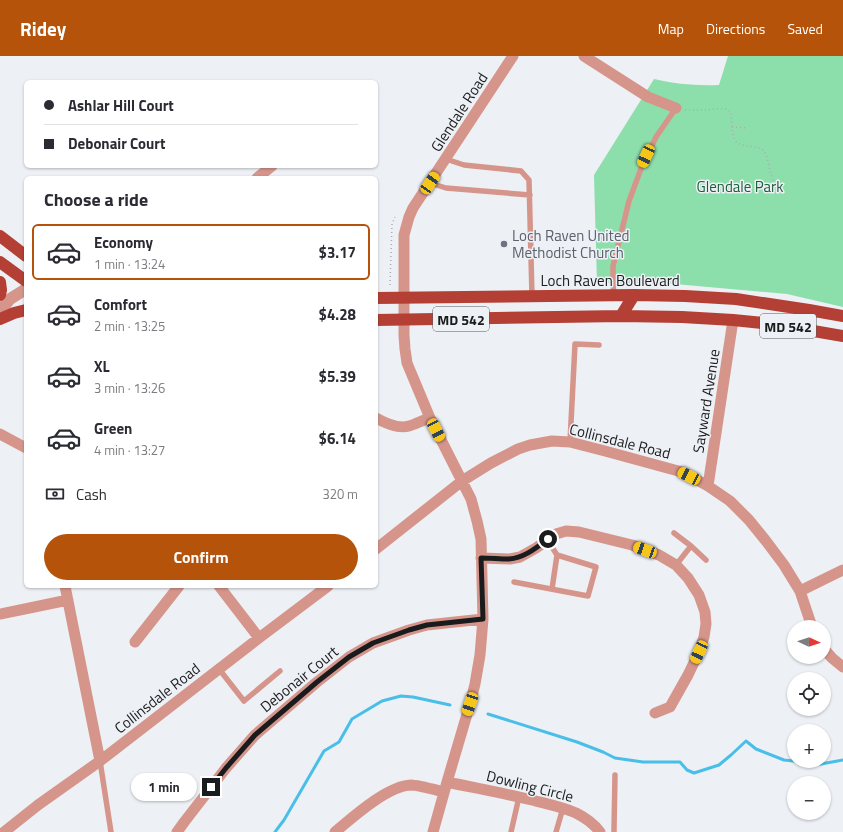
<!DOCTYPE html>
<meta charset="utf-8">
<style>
body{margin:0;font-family:"Titillium Web",sans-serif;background:#f7f7f7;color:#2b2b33;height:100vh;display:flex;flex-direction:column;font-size:15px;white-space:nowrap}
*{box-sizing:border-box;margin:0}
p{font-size:13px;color:#7c7c81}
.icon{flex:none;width:22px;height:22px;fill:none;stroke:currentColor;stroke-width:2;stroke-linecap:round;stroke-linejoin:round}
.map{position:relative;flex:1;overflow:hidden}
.drawer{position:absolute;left:24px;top:120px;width:354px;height:412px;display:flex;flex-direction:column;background:#fff;border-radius:6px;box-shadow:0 1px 3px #0004}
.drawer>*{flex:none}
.top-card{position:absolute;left:24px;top:24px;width:354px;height:88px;border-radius:6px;box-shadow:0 1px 3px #0004;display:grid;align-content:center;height:88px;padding:0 20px;background:#fff}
.needle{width:26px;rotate:93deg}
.buttons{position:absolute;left:787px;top:564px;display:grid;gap:8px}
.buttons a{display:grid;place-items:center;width:44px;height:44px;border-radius:50%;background:#fff;box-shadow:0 1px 3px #0004;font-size:20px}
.end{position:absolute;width:18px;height:18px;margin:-9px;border:5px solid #1a1b1c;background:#fff;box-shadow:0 0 0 2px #fff}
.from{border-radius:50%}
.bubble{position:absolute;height:28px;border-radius:14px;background:#fff;box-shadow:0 1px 3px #0004;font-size:13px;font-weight:700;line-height:28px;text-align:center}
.car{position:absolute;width:12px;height:24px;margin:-12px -6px;border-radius:5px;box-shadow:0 0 3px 1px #0007;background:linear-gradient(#f5c518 24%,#345 0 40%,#f5c518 0 76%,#345 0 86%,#f5c518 0)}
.top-card b{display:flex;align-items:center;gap:14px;height:38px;font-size:15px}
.top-card b+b{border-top:1px solid #e1e1e2}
.top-card i{width:10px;height:10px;background:#2b2b33}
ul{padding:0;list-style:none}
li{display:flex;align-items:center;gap:12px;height:56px;margin:0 8px 6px;padding:0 12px;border:2px solid transparent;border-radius:6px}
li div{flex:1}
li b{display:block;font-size:15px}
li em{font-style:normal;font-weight:700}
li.on{border-color:#b45309}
li>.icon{width:36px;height:36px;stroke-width:1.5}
h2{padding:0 20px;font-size:18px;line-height:48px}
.pay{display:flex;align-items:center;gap:10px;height:44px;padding:0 20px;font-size:15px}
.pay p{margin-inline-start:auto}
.button{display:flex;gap:8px;margin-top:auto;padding:8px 20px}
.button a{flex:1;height:46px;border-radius:24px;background:#b45309;color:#fff;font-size:16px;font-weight:700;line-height:46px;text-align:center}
header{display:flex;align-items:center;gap:24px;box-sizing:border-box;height:56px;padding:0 20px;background:#b45309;color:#fff}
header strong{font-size:19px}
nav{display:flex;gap:22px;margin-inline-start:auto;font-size:14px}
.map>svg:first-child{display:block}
</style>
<header>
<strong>Ridey</strong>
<nav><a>Map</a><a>Directions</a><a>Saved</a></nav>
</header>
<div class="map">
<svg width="843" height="776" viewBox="0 0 843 776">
<rect width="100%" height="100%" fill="#edf0f5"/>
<!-- green -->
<path fill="#8cdeab" d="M728,0h115v251l-56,-13 -112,-10 -78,-1 -3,-108 60,-96c21,5 42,7 65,6z"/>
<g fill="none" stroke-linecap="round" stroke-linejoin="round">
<!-- stream -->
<path stroke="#49bee9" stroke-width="3" d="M488,658l89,28 26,10 12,6 28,4h37l7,8 7,3 25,-8 12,-10 15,-14 10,8 28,11 37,4 22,-4
M275,776l9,-12 40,-69 15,-9 13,-23 30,-18 19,-5 12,1 37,8"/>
<!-- path -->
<path stroke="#aaacb0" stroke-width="1.5" stroke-dasharray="1 3" stroke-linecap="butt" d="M685,54c6,0 12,0 19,0 7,0 17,-3 24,0 6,4 2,22 7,30 6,9 22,4 29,11 4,4 5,20 8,26 2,6 6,11 9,16
M732,71l16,1
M390,229l2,-61 3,-7"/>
<!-- service -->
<path stroke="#d6958b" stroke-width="5.5" d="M446,103l18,6 57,6 8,9 3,116
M430,127l16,5 84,7
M614,239l-1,-13v-16l16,-65 13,-35 14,-29 20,-29
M570,386l5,-98 24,1
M674,477l17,13 15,14
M547,483l10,16 -5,34
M676,509l15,-19
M514,526l74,14 8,-29 -39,-12
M219,613l25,32 36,-30
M100,705l11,71
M511,776l8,-35
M556,776l7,-24
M614,776v-3l1,-54"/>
<!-- minor -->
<path stroke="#d6958b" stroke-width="11" d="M584,0l64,41 28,11
M257,122l15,-12
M376,362c9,5 23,11 33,8 7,-2 14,-6 21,-8
M0,378l26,14
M708,430l25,-166
M376,493l86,-68 29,-18 27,-14 12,-4 22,-4 18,1 35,9 77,21 26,14 22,15 19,19 17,21 18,24 16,26 12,36
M481,502l29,1 10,-2 16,-9 20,-14 10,-3 13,1 53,13 27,10 17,10 12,13 11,17 6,17 1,12 -2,13 -5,15 -11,23 -18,32 -15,6
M65,530l35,175
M219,530l40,52
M800,535l43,-21
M0,558l68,-14
M135,586l44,-56
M824,593l8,9 11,9
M447,726c28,6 56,11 85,18 15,4 30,7 44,13 10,5 18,11 24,19
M4,776l34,-27 62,-44 159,-123 69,-52
M177,776l8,-11 41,-53 29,-33 62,-53 32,-25 24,-14 36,-13 18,-5 56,-6
M335,776c18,-15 52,-46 76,-47 7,0 25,5 33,7
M433,776l14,-50 23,-78 5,-20 5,-29 3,-36 -2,-80 -4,-18 -6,-22 -41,-81 -23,-55 -2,-14 -1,-14v-100l5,-18 4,-9 100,-152"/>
<!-- tertiary -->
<path stroke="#d6958b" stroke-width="12" d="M0,255l10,-12 16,-10"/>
<!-- primary -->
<path stroke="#b44035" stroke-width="12" d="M0,180l26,20
M0,206l26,19
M0,226l1,8 -1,5
M376,242l258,-3 51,1 51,3 73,11 34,6
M621,260l13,-21
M0,263l14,-6 12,-3
M376,264l245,-4 61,1 51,3 40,4 70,12"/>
</g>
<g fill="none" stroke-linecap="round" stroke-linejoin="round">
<!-- route -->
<path stroke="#1a1b1c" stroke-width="5" d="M211,731l15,-19 29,-33 62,-53 32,-25 24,-14 36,-13 18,-5 56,-6 -2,-61c9,0 19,1 28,1 15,-1 27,-11 39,-20"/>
</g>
<!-- markers -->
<circle fill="#6b7280" stroke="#edf0f5" stroke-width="1.5" cx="504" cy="188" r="4"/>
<g text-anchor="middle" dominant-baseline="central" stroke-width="3" stroke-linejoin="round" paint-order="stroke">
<!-- shield labels -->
<g fill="#edf0f5" stroke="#595b5d" stroke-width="1">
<rect x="433" y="251" width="56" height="24" rx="3"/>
<rect x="760" y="258" width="56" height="24" rx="3"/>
</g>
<g font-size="14" font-weight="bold" fill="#1a1b1c">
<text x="461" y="263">MD 542</text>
<text x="788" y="270">MD 542</text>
</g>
<!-- street labels -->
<g font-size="15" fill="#1a1b1c" stroke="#edf0f5">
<text transform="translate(459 56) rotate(-57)">Glendale Road</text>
<text x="610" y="224">Loch Raven Boulevard</text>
<text transform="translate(706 345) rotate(-81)">Sayward Avenue</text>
<text transform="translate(620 385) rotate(14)">Collinsdale Road</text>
<text transform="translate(299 623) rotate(-39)">Debonair Court</text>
<text transform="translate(157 642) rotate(-38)">Collinsdale Road</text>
<text transform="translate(530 730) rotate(14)">Dowling Circle</text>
</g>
<!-- park labels -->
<g font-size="15" fill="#1b5e3a" stroke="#edf0f5">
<text x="740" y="130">Glendale Park</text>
</g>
<!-- worship labels -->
<g font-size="15" fill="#5b616d" stroke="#edf0f5" text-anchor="start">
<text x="512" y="179">Loch Raven United<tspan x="512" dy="17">Methodist Church</tspan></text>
</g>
</g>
</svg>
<div class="buttons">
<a><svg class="needle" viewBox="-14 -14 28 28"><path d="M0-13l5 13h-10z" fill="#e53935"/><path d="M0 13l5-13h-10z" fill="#7c7c81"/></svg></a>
<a><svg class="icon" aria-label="locate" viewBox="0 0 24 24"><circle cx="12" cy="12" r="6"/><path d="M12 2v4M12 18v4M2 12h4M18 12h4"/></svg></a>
<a>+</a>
<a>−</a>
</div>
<i class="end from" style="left:548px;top:483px"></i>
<i class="end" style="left:211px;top:731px"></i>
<div class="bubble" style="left:131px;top:717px;width:66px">1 min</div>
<i class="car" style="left:646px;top:100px;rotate:205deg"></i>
<i class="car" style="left:430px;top:127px;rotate:34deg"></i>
<i class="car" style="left:436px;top:374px;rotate:153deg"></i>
<i class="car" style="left:689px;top:420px;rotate:297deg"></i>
<i class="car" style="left:645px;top:494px;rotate:290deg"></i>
<i class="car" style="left:699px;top:596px;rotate:205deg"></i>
<i class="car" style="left:470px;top:648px;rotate:198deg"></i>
<div class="top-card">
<b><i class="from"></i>Ashlar Hill Court</b>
<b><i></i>Debonair Court</b>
</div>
<section class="drawer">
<h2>Choose a ride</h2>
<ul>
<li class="on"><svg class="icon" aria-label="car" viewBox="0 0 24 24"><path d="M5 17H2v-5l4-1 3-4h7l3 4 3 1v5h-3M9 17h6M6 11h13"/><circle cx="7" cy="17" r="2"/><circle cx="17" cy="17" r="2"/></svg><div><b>Economy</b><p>1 min · 13:24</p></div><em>$3.17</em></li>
<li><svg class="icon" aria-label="car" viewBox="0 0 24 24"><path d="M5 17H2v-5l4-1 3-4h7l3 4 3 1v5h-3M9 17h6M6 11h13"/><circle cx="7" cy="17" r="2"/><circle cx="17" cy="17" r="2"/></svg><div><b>Comfort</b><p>2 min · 13:25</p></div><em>$4.28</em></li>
<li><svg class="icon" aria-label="car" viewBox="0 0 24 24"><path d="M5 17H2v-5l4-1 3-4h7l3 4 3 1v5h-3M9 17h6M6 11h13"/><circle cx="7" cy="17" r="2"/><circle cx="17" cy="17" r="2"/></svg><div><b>XL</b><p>3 min · 13:26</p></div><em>$5.39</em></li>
<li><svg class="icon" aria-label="car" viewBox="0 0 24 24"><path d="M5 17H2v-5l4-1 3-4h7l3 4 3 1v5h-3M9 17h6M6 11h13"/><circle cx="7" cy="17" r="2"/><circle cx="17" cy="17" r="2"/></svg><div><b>Green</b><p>4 min · 13:27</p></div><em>$6.14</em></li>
</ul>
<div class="pay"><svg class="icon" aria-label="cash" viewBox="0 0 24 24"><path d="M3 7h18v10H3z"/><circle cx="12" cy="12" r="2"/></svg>Cash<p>320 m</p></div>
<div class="button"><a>Confirm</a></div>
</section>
</div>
